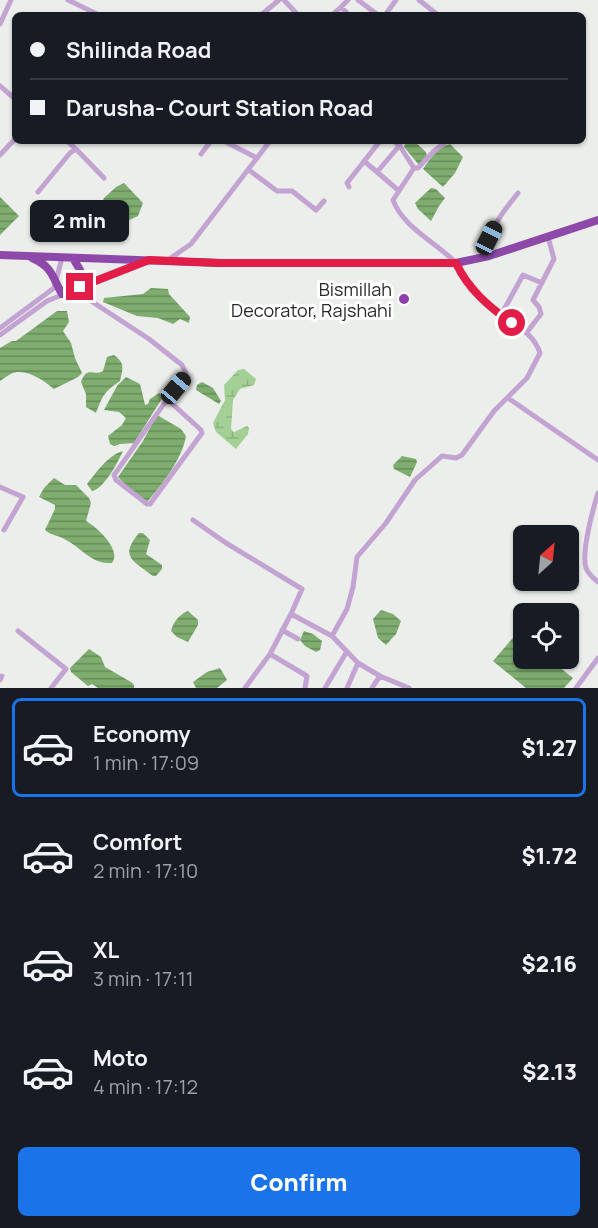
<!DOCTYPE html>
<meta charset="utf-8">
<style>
body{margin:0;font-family:Manrope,sans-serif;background:#242831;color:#f1f3f6;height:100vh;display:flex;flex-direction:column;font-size:22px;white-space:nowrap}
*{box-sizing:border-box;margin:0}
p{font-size:20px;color:#9ea1a6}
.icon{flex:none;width:33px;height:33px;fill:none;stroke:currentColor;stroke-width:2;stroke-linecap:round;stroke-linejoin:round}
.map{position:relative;height:688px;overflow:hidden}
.side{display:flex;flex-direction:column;background:#171b24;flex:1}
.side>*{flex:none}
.banner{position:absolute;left:12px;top:12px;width:574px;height:132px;border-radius:9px;box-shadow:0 2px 4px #0004;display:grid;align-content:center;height:132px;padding:0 18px;background:#171b24}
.needle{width:39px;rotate:27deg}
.buttons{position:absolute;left:513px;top:525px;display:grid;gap:12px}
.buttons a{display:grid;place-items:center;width:66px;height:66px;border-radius:9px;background:#171b24;box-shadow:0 2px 4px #0004;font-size:30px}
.end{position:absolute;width:27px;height:27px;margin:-14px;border:8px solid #e11d48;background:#fff;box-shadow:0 0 0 3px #fff}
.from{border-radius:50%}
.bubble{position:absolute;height:42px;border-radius:9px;background:#171b24;box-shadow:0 2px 4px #0004;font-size:20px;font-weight:800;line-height:42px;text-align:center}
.car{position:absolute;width:18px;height:36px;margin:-18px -9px;border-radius:8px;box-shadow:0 0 4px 2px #0007;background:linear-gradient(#222 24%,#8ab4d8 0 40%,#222 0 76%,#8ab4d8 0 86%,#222 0)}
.banner b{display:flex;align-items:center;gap:21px;height:57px;font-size:22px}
.banner b+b{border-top:2px solid #363941}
.banner i{width:15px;height:15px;background:#f1f3f6}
ul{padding:10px 0 0;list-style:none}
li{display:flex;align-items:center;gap:18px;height:99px;margin:0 12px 9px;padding:0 6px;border:3px solid transparent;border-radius:9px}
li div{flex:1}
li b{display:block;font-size:22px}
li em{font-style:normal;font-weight:800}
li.on{border-color:#1a73e8}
li>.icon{width:54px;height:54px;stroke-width:1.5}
.primary-button{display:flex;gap:12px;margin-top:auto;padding:12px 18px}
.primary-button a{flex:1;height:69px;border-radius:9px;background:#1a73e8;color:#fff;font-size:24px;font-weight:800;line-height:69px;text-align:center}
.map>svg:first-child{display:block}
</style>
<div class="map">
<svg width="598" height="688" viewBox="0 0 598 688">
<defs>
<pattern id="wetland-marsh" width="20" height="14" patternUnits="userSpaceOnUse" patternTransform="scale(1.5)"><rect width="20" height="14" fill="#a3d195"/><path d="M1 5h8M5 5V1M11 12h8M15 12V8" fill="none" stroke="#8cb380"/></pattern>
<pattern id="water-rules" width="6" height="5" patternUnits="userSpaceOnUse" patternTransform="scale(1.5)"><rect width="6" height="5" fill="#7ead6f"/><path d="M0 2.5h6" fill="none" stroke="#678d5b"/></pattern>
</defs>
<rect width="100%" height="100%" fill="#ebeeeb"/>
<!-- wetland -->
<path fill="url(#wetland-marsh)" d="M244,369l12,10 -2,6 -14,4 -7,11 -2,29 3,3 13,-6 2,2 -1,6 -12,15 -20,-17 -3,-9 12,-23 -1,-15 14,-15z"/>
<!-- water -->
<path fill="url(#water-rules)" d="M406,141h8l12,11 1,5 -8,8 -15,-18z
M450,144l13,13 -8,16 -12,14 -20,-18c7,-10 15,-22 27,-25z
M124,183l19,20 -5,13 -13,6 -22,-23 13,-12z
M431,188l5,1 9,9 -6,8 -8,15 -13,-12 -3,-6z
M0,197l19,19 -19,19z
M151,288l17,1 1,5 21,23 -1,6 -9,-4 -7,5 -15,-6 -21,-2 -34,-14 1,-4 39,-4z
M57,311h10l2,11 -6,9 8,12 4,15 7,15 -4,4 -24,12c-9,-8 -24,-18 -36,-17 -7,0 -13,6 -18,9v-33l12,-7h4z
M114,355c11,8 9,13 6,26 -16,11 -17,14 -24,32l-10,-6v-13l-5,-12c6,-17 13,-5 22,-11l4,-14z
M126,377l14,7 5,21 3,-1 2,-5 9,-6 4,4 -29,46 -14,1 -6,2 -4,-2 -2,-8 14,-11 4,-7 -7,-6 -15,-2 13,-24z
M202,382l11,6 8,13 -2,3 -23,-14 1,-5z
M157,415l24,14 5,7c-4,23 -23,47 -38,65 -13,-3 -21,-15 -30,-24l25,-36z
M123,451c-5,11 -19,38 -31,40l-5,-7c10,-12 20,-28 36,-33z
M402,456l14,3 1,3 -7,15 -16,-8 -1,-4z
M54,478l11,7h11l13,13 2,5 -5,18c11,6 36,29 26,42 -21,1 -29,-14 -46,-23 -7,-5 -14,-4 -21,-10l10,-21v-4l-16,-8 5,-9z
M139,533h4l7,7 -4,14 16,11v4l-6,7h-3c-20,-15 -34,-19 -14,-43z
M381,610l12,4 8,7 -5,13 -10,11 -8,-7 -5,-19z
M188,611l10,9v5l-10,17 -11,-5 -6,-6c2,-9 9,-17 17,-20z
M304,631l9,3 9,7 -2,9 -4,2 -11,-6 -5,-6z
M518,632l5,5 1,21 25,1 24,19 -9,10h-38l-33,-27z
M89,649l12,8 4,10 26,15 3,3v3h-36l-6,-4 -4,2 -17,-14 -1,-4z
M220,668l7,12 -10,8h-21l-3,-6 14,-10z"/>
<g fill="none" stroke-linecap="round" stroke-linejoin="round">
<!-- minor -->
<path stroke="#c2a3d1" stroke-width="5" d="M68,0l31,15
M284,0l14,15
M348,0l-7,7 8,8
M358,0l20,15
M419,0l19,15
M261,15l18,-15
M332,15l9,-8
M385,15l11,-15
M0,24l11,-24
M0,86l15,13
M67,141l9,8
M224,141l33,17
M201,154l10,-13
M0,155l15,-16
M364,161l13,11
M414,168h4l16,-17 13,-10
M249,170l28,21h15l24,19 8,-9
M349,187l-2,-4 33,-42
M398,190l-21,-18 23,-27
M38,192l32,-39 6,-4 28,29
M489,256c0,-29 11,-40 29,-63
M168,260l23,-16 79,-103
M82,286l9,15 58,38 33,26 4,8 -1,4c-26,31 -47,65 -71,98l2,5 31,24h3l52,-71 -1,-3 -34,-31
M501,315l22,-40 19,8
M0,328l54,-40 8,-30
M527,332l14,-18 -2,-7 -6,-7 21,-41 -6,-22
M0,335l47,-34 97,-39
M508,398l90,62
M0,487l23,10 -19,33
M598,493c-5,16 -17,59 -12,75 2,6 7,10 12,14
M193,520l33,23 76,46 -11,25
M282,630l16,9
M18,631l48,38 -15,19
M332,636l26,27 22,13 29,12
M270,654l37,22 -2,12
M0,680l2,-4
M245,688l25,-34 21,-40 41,22 15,-27 6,-22 4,-30 29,-34 29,-43 27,-24 14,2 6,-3 32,-44 33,-33 13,-25c-8,-24 -31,-29 -49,-45 -10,-9 -21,-20 -28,-31 -4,-5 -5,-11 -9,-16 -20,-20 -51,-34 -61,-61l21,-32 -13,-20 -7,-7
M325,688l21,-35
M347,688l11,-25
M372,688l8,-12
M576,688l22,-30"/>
<!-- highway -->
<path stroke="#8d48aa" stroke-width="8" d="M0,255l220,8h236l33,-7 109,-36
M32,258c21,9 20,19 30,36
M73,258l11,19 -2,9"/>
</g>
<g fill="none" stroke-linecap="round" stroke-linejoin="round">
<!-- route -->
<path stroke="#e11d48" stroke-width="8" d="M80,287l69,-27 71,3h236c12,26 33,44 56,60"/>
</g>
<!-- markers -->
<circle fill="#8d3dad" stroke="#fff" stroke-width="2" cx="404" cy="299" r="6"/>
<g text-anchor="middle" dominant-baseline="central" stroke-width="6" stroke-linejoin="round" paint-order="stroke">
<!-- poi labels -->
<g font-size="18" fill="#282928" stroke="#fff" text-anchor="end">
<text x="392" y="289">Bismillah<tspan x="392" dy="21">Decorator, Rajshahi</tspan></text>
</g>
</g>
</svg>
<div class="buttons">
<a><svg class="needle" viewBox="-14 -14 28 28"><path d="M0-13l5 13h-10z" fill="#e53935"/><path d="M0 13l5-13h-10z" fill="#9ea1a6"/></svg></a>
<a><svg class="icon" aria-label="locate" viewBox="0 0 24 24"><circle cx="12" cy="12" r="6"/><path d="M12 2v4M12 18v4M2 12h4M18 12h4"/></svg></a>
</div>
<i class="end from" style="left:512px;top:323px"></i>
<i class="end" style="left:80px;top:287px"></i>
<div class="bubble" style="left:30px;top:200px;width:99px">2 min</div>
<i class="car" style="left:489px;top:238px;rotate:27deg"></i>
<i class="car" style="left:176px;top:388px;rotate:40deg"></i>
<div class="banner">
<b><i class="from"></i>Shilinda Road</b>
<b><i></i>Darusha- Court Station Road</b>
</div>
</div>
<section class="side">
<ul>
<li class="on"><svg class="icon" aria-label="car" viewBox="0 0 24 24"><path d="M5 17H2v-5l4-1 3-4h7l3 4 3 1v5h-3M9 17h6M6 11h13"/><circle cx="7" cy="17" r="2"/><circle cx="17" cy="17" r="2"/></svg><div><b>Economy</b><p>1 min · 17:09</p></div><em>$1.27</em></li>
<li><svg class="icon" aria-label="car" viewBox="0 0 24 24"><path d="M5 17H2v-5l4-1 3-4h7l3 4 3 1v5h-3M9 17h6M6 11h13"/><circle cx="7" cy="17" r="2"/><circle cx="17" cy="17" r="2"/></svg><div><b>Comfort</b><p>2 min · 17:10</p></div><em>$1.72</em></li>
<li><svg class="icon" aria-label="car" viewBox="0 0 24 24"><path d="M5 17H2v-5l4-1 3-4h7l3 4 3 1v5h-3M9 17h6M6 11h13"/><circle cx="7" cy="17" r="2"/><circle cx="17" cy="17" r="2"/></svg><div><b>XL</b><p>3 min · 17:11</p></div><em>$2.16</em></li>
<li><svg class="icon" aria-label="car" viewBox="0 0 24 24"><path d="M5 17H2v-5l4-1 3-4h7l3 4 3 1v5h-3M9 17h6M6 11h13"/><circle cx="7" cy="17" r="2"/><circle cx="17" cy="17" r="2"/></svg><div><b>Moto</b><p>4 min · 17:12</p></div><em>$2.13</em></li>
</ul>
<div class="primary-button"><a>Confirm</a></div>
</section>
